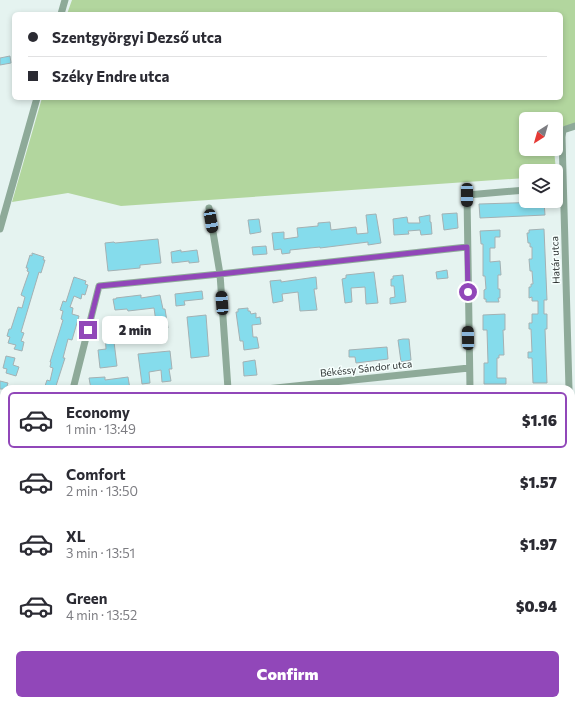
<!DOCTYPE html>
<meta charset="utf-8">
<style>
body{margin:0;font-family:Commissioner,sans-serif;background:#f2f2f3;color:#2b2b33;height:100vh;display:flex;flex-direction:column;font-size:15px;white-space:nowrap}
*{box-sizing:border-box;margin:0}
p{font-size:13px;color:#7c7c81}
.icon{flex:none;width:22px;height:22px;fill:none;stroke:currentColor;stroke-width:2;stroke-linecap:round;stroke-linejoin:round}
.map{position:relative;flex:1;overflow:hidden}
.side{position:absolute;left:0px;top:385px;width:575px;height:320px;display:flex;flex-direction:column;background:#fff;border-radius:12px 12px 0 0;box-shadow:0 2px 6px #0003}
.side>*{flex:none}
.guide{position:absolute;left:12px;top:12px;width:551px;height:88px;border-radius:6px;box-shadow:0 2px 6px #0003;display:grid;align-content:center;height:88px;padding:0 16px;background:#fff}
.needle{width:26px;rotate:217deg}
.controls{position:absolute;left:519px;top:112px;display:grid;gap:8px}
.controls a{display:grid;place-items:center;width:44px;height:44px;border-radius:6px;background:#fff;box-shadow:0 2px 6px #0003;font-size:20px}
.end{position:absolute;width:18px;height:18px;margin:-9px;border:5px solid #9147b9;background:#fff;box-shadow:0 0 0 2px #fff}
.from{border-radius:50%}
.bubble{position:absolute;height:28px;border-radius:6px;background:#fff;box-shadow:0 2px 6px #0003;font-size:13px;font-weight:800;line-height:28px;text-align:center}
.car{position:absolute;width:12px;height:24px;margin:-12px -6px;border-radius:5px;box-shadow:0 0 3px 1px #0007;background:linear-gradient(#222 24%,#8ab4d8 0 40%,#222 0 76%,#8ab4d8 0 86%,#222 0)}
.guide b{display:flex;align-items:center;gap:14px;height:38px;font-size:15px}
.guide b+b{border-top:1px solid #e1e1e2}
.guide i{width:10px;height:10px;background:#2b2b33}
ul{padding:7px 0 0;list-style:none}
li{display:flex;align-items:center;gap:12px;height:56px;margin:0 8px 6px;padding:0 8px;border:2px solid transparent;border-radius:6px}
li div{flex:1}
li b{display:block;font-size:15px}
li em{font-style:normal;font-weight:800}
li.selected{border-color:#9147b9}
li>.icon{width:36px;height:36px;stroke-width:1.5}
.action{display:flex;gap:8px;margin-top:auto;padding:8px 16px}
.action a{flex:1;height:46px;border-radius:6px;background:#9147b9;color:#fff;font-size:16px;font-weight:800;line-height:46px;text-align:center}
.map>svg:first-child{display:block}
</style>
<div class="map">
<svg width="575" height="705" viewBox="0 0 575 705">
<rect width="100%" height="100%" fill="#e5f3f0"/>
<!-- green -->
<path fill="#b2d69e" d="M72,0h503v125l-19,2v-8h-30v30h28l2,22h-30v7l-405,28 -53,-13 -56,9 30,-104h519v-84h-494z
M571,555l2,97h-2z
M69,701h70l-35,4h-35z"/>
<!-- building -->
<path fill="#85dcec" stroke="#a4b1b3" d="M10,56l1,7 -11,2v-7z
M544,202l1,13 -65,3 -1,-14z
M457,213l1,15 -14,2 -2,-16z
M376,214l5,29 -13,2v-3l-48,6v-1l-30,3v3l-8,1 -1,-5 -7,1 -2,-17 12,-1v7l14,-2 -1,-9 21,-2v-3l12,-1 1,8 25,-3 1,7 11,-1 -2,-18z
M430,215v7h1l1,12 -11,1 -1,-5 -12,1 1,3 -15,1 -1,-16 14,-2 1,6h12l-1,-6z
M259,219l2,13 -11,2 -2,-14z
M544,229l3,71h-3v14h3v15h-2l2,54h-14l-1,-25h-4v-6h4l-1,-23h-2v-6h3v-9h6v-13h-6v-4l-3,1v-11h2v-3h2l-1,-13h-2l-1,-12h3v-12h-2v-4h-2l-1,-10h2v-3z
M500,230v7h-5v11h-5v14l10,-1 1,14h-3v14h2v9h-2l1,4h-13v-3h-2v-9l2,-1 -1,-13h-2v-32h-2l-1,-13z
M158,239l3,24 -21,2v3l-32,3 -3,-28 9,-1 1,1z
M266,246l1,8 -14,1 -1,-8z
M181,250v2l16,-2 2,12 -10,1v-2l-17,2 -1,-11z
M32,253l12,4 -1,3h2l-4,13 -2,-1 -18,60 3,1 -3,8 3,1 -2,9 -8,-2 2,-4 -8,-2 2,-6 -3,-1 2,-7h2l7,-22 4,1 3,-11 -4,-2 8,-23 -2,-1 1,-3h-2l4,-13 2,1z
M447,270l1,8 -11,1 -1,-7z
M374,272l4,31 -12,1 -1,-17 -14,1 1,14 -7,1 -3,-24 4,-1v-3z
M403,275l3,27 -16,2v-6l5,-1 -1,-11h-3v-7h2v-3z
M74,277l12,4 -1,3 3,1 -3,10 -3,-1 -1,5 -7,-3 -4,11 3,1 -1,6 7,2 -7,24 -4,-1 -5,19h2l-10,31h-11l3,-9 3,1 3,-13 -3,-1 1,-5h-1l13,-42 -2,-1 2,-8 -3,-1 3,-9 3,1z
M316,277l1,12h-3l3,21 -17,1 -2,-19 -16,2 1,7 -10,2 -3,-22 11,-1v2z
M202,291l1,8 -19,2 1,4 -9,1 -1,-12z
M141,295v3l19,-3 3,14h2l3,19 -11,1 -3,-21 -26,3 -1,-2 -12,1 -2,-11h3v-1z
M248,308v3h2l1,3 5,-1v5l4,-1 1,7 -9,1 1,12h4l2,11 -15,2 -1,-9h-3l-4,-29h2v-3z
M505,314v16h-2l1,25h-5v3h-2v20h9v6h-22v-21h4l-1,-33h-4v-15z
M206,315l3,41 -18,2 -4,-41z
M136,327l1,6h3v6l-26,3 3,24 -17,2 -2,-18 8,-1 -1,-17h7l-1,-3z
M403,339h6l2,21 -10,2 -3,-22z
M387,347l1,12 -32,4 -1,-6h-6v-7z
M170,351l2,18h-3l2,12 -9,1 -1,-12 -12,2 1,11 -8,1 -4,-30z
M6,356l9,2 -2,7 6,2 -3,9 -10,-3 1,-4 -4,-1z
M255,360l2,15 -13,1 -1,-14z
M105,377v3l23,-3 2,12h-39l-2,-11z
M0,381l8,2 -2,6h-6z"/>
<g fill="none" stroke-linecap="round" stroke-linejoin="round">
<!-- minor -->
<path stroke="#8eaa99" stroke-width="7" d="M61,14l4,-14
M209,208l11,66 8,115
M0,229l37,-131
M73,389l26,-103 121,-12 247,-27
M266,389l203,-21
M470,389l-3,-194 59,-5
M569,389l-7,-252 1,-7 12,-4
M571,477l4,44
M0,537l4,-1
M0,657l4,2
M9,701v4"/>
</g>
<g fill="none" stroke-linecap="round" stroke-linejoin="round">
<!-- route -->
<path stroke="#9147b9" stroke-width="5" d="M88,330l11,-44 121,-12 247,-27 1,45"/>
</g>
<g text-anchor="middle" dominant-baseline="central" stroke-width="3" stroke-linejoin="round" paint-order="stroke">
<!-- street labels -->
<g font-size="10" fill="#2c3231" stroke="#f6fffd">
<text transform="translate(555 260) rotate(-92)">Határ utca</text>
<text transform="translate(366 368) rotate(-6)">Békéssy Sándor utca</text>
</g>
</g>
</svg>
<div class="controls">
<a><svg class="needle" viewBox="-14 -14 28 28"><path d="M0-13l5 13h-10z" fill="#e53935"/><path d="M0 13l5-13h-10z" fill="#7c7c81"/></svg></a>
<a><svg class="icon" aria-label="layers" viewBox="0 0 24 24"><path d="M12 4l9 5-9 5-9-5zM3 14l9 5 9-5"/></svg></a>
</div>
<i class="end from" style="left:468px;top:292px"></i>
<i class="end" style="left:88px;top:330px"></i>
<div class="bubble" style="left:102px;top:316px;width:66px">2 min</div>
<i class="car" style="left:467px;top:195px;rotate:180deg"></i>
<i class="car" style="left:211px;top:221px;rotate:170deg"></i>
<i class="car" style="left:222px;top:303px;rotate:356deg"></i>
<i class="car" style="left:468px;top:338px;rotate:359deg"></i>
<div class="guide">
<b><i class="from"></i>Szentgyörgyi Dezső utca</b>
<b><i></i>Széky Endre utca</b>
</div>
<section class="side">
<ul>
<li class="selected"><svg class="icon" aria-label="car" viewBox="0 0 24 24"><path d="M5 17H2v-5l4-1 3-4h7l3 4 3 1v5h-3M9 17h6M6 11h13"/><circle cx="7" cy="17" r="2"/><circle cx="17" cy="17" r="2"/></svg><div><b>Economy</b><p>1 min · 13:49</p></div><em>$1.16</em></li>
<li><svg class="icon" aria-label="car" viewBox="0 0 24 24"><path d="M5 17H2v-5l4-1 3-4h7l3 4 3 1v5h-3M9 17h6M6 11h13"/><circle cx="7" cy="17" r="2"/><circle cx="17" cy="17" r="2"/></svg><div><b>Comfort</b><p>2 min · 13:50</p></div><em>$1.57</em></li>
<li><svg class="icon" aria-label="car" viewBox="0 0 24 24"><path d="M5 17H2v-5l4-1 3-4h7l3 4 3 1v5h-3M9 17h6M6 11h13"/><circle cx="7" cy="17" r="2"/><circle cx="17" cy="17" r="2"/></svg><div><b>XL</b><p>3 min · 13:51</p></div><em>$1.97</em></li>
<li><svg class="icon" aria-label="car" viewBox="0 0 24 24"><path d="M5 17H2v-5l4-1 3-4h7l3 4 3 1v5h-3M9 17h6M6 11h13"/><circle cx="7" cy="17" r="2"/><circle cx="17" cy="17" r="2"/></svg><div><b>Green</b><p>4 min · 13:52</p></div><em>$0.94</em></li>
</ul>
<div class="action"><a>Confirm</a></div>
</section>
</div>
